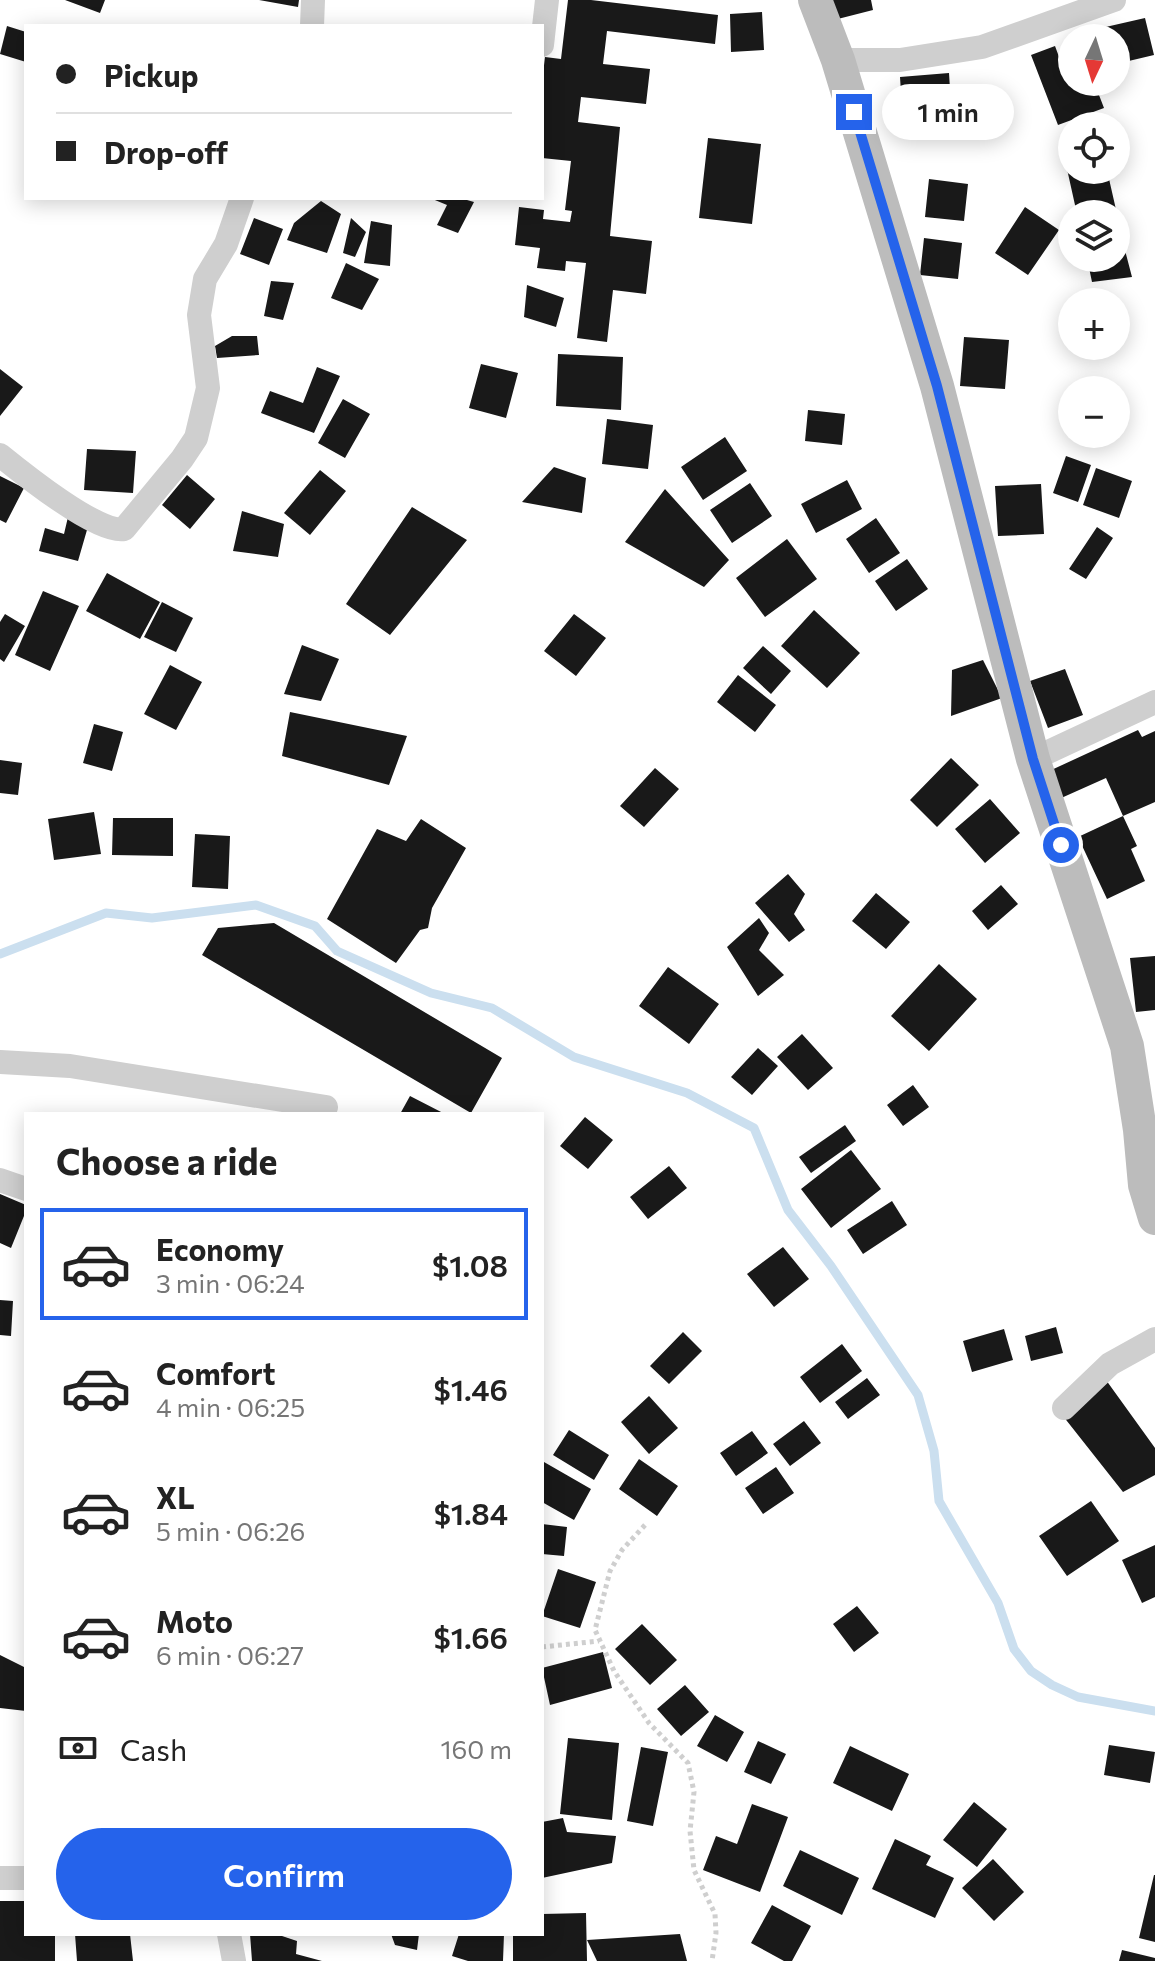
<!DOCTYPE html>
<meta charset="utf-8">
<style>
body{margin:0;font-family:Commissioner,sans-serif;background:#f6f6f6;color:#222;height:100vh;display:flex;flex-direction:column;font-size:30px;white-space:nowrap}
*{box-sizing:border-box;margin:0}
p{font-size:26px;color:#767676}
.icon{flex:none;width:44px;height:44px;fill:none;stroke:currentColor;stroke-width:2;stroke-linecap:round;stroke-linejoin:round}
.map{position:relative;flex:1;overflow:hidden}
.details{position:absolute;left:24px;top:1112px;width:520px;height:824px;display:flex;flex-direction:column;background:#fff;border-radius:0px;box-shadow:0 4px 20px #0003}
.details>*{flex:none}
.banner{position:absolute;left:24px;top:24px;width:520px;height:176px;border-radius:0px;box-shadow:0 4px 20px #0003;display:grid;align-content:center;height:176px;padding:0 32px;background:#fff}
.needle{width:52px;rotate:184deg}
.fabs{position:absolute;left:1058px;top:24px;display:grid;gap:16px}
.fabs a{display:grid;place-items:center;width:72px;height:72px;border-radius:50%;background:#fff;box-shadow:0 4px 20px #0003;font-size:40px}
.end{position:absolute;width:36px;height:36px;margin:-18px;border:10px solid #2563eb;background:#fff;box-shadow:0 0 0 4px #fff}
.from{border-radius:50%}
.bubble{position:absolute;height:56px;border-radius:28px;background:#fff;box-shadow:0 4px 20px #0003;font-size:26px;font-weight:600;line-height:56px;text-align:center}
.banner b{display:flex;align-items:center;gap:28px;height:76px;font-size:30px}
.banner b+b{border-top:2px solid #e0e0e0}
.banner i{width:20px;height:20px;background:#222}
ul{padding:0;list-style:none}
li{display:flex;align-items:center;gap:24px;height:112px;margin:0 16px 12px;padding:0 16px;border:4px solid transparent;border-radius:0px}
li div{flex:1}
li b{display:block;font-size:30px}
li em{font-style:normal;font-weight:600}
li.on{border-color:#2563eb}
li>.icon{width:72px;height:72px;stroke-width:1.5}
h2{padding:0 32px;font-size:36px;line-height:96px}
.pay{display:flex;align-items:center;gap:20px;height:88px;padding:0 32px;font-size:30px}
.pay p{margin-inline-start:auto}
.button{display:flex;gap:16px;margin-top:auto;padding:16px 32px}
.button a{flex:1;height:92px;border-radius:48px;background:#2563eb;color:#fff;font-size:32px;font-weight:600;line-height:92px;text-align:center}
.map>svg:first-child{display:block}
</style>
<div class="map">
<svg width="1155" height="1961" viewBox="0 0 1155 1961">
<rect width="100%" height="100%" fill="#fff"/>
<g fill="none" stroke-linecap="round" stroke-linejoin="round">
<!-- stream -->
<path stroke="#cbdfef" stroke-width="9" d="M0,954l106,-41 46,5 104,-13 59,21 22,25 94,42 61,15 82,49 113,36 67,35 34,82 43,56 87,129 16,56 5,50 59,102 16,46 17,22 21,14 26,12 77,14"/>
</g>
<!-- building -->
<path fill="#191919" d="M65,0h40l-5,13z
M259,0h40l-1,7z
M568,0h23l127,15 -3,29 -108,-13 -4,33 47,5 -4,35 -65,-7 -3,25 42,5 -10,109 42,5 -6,53 -33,-4 -6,52 -30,-4 9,-75 -20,-2 -1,10 -28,-3 3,-20 -25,-3 4,-38 25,3 -1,9 27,3 2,-11 -7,-1 6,-49 -29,-3v-76l3,-25 16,2z
M820,0h51l2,10 -47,12z
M762,12l2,38 -33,2 -1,-38z
M1145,18l9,37 -38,9v-26h-40l-1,-4z
M7,26l19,6v30l-26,-8z
M1055,46l14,38 25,-2 10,26 -46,17 -27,-70z
M949,73l2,32 -49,3 -2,-31z
M708,138l53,6 -9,80 -53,-6z
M1072,148v22h35l10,44h-40l-14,-63z
M929,179l39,5 -4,37 -39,-4z
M430,198h30l14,4 -16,31 -21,-8 10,-20z
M321,201l20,13 -14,39 -40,-13 7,-17z
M1025,207l34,23 -31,45 -33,-22z
M1116,216l16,61 -40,5 -5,-24h29z
M254,218l29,11 -14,36 -29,-11z
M351,218l15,14 -11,25 -12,-4z
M371,221l21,4 -2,41 -26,-3z
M924,238l38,5 -4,36 -38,-4z
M346,263l33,16 -17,31 -31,-12z
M271,281l23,2 -11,37 -19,-4z
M527,285l37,13 -8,29 -32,-10z
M232,336h25l2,19 -42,3 -2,-12z
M964,337l45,3 -4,49 -45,-3z
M558,354l65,3 -2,53 -65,-4z
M481,364l37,9 -12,45 -37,-10z
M317,367l23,9 -26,57 -53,-20 9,-22 33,12z
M0,369l23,18 -23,29z
M343,399l27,15 -25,44 -27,-15z
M808,410l37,4 -3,31 -37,-4z
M607,419l46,6 -5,44 -46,-5z
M725,437l22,34 -44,29 -22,-33z
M87,449l49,2 -3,42 -49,-3z
M1066,456l25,9 -13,37 -25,-9z
M554,467l32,11 -4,35 -60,-11z
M1096,468l36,13 -13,37 -36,-13z
M320,470l26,21 -36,44 -26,-22z
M187,475l28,24 -25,30 -28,-24z
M0,476l24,12 -18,35 -6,-3z
M847,480l15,29 -46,24 -15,-29z
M750,483l22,33 -40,27 -22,-33z
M1041,484l3,50 -46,2 -3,-50z
M665,489l64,71 -25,27 -79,-45z
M412,507l55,33 -77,95 -44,-31z
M242,511l42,13 -6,33 -45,-6z
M68,517l21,6 -11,38 -39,-10 6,-23 19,6z
M876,518l24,35 -31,20 -23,-34z
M1097,527l16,11 -27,41 -17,-10z
M787,539l30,40 -52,38 -29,-39z
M907,559l21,30 -32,22 -21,-30z
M107,573l53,29 -20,37 -54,-28z
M43,591l36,15 -29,65 -35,-16z
M162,602l31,16 -17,34 -32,-15z
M814,610l46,43 -33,35 -46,-42z
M5,614l20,12 -21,36 -4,-3v-37z
M574,614l32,24 -30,38 -32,-25z
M302,645l37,14 -18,42 -37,-7z
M763,646l28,25 -20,23 -28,-26z
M983,660l19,38 -51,18 1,-46z
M170,665l32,17 -26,48 -32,-16z
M1065,669l18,46 -35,13 -18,-47z
M738,675l38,30 -21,27 -38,-30z
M290,712l117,24 -18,49 -107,-29z
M94,724l29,8 -11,39 -29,-8z
M1138,730l4,7 13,-6v71l-32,14 -17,-38 -47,21 -12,-27z
M951,758l28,27 -42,42 -27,-27z
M0,760l22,3 -4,32 -18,-2z
M655,768l24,21 -35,38 -24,-21z
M990,799l30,34 -35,30 -30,-34z
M94,812l7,42 -47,6 -6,-41z
M1123,816l14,30 -6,3 14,32 -38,18 -29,-62z
M113,818h60v38l-61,-1z
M421,819l45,29 -34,60 -4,20 -8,2 -24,33 -69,-44 50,-90 29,12z
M195,834l35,2 -2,53 -36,-2z
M788,874l17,20 -11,20 11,16 -16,12 -34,-39z
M1001,885l17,19 -30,26 -16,-19z
M876,893l34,29 -24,27 -34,-28z
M759,918l10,15 -10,17 25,25 -26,21 -31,-49z
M274,923l228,135 -31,55 -269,-158 16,-27z
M1155,956v54l-19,2 -6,-54z
M939,964l38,35 -48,52 -38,-35z
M668,967l51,37 -30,40 -50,-38z
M802,1034l31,34 -25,22 -31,-33z
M758,1048l20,18 -26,29 -21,-18z
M913,1085l16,22 -26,19 -16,-21z
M410,1096l35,18h-45z
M585,1117l28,23 -25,29 -28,-23z
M845,1125l11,16 -45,32 -12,-16z
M851,1150l30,39 -50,39 -30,-39z
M669,1166l18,22 -39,31 -18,-22z
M0,1194l26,11v6l-15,37 -11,-5z
M892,1201l15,24 -44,29 -16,-24z
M783,1247l26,32 -35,28 -27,-33z
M0,1300l13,1 -2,35 -11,-1z
M1056,1327l7,26 -32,8 -6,-25z
M1004,1329l9,31 -41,12 -9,-31z
M683,1332l19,19 -33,33 -19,-18z
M842,1344l20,27 -42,32 -20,-26z
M867,1378l13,17 -32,24 -13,-17z
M1106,1380l49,68v27l-32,17 -60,-76z
M649,1396l29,32 -29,26 -28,-32z
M804,1421l17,22 -31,23 -17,-22z
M569,1430l40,25 -15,25 -41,-25z
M752,1431l16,22 -32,23 -16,-23z
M639,1459l39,27 -21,30 -38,-27z
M544,1462l47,27 -17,31 -32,-18z
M776,1467l18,26 -31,21 -18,-26z
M1091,1501l28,40 -52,35 -28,-40z
M542,1524l25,3 -3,29 -22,-2z
M1155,1545v52l-13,6 -20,-43z
M558,1569l38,13 -16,46 -38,-12z
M857,1606l22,27 -25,19 -21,-28z
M642,1624l35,36 -27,25 -35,-36z
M603,1652l9,36 -62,17 -8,-37z
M0,1655l26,13v43l-26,-3z
M685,1685l24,27 -28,24 -24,-27z
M715,1715l29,17 -17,30 -30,-16z
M568,1738l51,5 -7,77 -52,-6z
M758,1741l28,13 -15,30 -27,-12z
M1109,1745l46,7 -5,31 -46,-8z
M850,1746l59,28 -17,37 -59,-28z
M641,1747l27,5 -15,74 -26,-5z
M974,1802l33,27 -30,38 -34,-27z
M752,1804l36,13 -28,75 -57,-22 13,-34 21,8z
M563,1818l4,14 49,4 -4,27 -70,15v-56z
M895,1839l36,17 -5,9 28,13 -19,40 -63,-29z
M800,1850l59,28 -17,37 -59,-29z
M993,1859l31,33 -30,29 -32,-33z
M1154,1875h1v67l-16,-4z
M0,1901h26v33h29v27h-55z
M772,1905l39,21 -19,35h-8l-33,-18z
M586,1913l1,48h-74v-27h29v-20z
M75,1934h55l3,27h-56z
M250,1934h26l21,7 -1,13 26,7h-70z
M391,1934h28l-2,16 -22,-5z
M459,1934h45l-1,27h-35l-16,-5z
M680,1934l7,27h-90l-10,-21z
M1122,1950l33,8v3h-36z"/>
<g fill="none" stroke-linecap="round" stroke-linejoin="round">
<!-- path -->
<path stroke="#cfcfcf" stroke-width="5" stroke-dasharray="4 4" stroke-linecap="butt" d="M645,1525l-23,25 -12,21 -15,59 19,41 35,52 39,40 6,29 -4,39 4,39 21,44 1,19 -4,28
M542,1647l57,-6"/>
<!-- street -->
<path stroke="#cfcfcf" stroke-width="24" d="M312,26l1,-26
M542,45l5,-45
M838,60h62l82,-13 132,-47
M0,455c21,17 99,80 124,74l58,-70 14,-21 12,-50 -9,-73 6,-36 21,-35 16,-46
M1033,759l122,-57
M0,1062l70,4 256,41
M0,1180l26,9
M1064,1408l46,-44 45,-25
M0,1878h26
M229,1934l5,27"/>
<!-- secondary -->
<path stroke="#bcbcbc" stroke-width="34" d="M815,0l23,60 99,326 96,373 94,287 13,84 5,55 10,33"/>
</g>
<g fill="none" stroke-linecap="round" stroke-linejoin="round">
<!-- route -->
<path stroke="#2563eb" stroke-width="10" d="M854,112l83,274 96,373 28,86"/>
</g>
</svg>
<div class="fabs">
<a><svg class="needle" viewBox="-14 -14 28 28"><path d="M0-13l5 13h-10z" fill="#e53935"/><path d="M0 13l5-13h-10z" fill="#767676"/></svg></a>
<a><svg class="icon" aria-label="locate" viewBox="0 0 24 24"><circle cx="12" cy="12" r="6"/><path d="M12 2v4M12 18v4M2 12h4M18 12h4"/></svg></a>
<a><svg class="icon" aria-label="layers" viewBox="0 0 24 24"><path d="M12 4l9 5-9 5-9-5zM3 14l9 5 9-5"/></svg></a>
<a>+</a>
<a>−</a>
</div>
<i class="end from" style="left:1061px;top:845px"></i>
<i class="end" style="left:854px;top:112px"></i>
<div class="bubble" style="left:882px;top:84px;width:132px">1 min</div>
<div class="banner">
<b><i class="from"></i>Pickup</b>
<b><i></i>Drop-off</b>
</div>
<section class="details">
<h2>Choose a ride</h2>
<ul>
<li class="on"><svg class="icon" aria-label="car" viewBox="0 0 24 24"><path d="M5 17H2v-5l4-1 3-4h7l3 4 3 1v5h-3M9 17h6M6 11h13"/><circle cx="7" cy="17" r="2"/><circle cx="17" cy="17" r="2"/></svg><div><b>Economy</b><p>3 min · 06:24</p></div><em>$1.08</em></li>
<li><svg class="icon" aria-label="car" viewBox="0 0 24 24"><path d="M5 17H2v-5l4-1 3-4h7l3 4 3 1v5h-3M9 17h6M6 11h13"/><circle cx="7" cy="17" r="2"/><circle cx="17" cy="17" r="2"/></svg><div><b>Comfort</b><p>4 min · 06:25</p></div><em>$1.46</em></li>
<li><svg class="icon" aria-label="car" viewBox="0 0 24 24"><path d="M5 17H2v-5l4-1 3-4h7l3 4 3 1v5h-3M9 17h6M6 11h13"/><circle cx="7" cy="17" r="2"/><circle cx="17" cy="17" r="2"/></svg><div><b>XL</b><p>5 min · 06:26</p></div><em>$1.84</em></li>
<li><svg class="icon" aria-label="car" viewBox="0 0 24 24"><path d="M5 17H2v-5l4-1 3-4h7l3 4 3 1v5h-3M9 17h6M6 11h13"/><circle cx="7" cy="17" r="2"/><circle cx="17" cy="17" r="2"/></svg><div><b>Moto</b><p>6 min · 06:27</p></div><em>$1.66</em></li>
</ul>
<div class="pay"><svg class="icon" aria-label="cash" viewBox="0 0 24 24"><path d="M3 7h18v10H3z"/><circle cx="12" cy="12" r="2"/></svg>Cash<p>160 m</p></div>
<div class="button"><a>Confirm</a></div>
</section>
</div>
